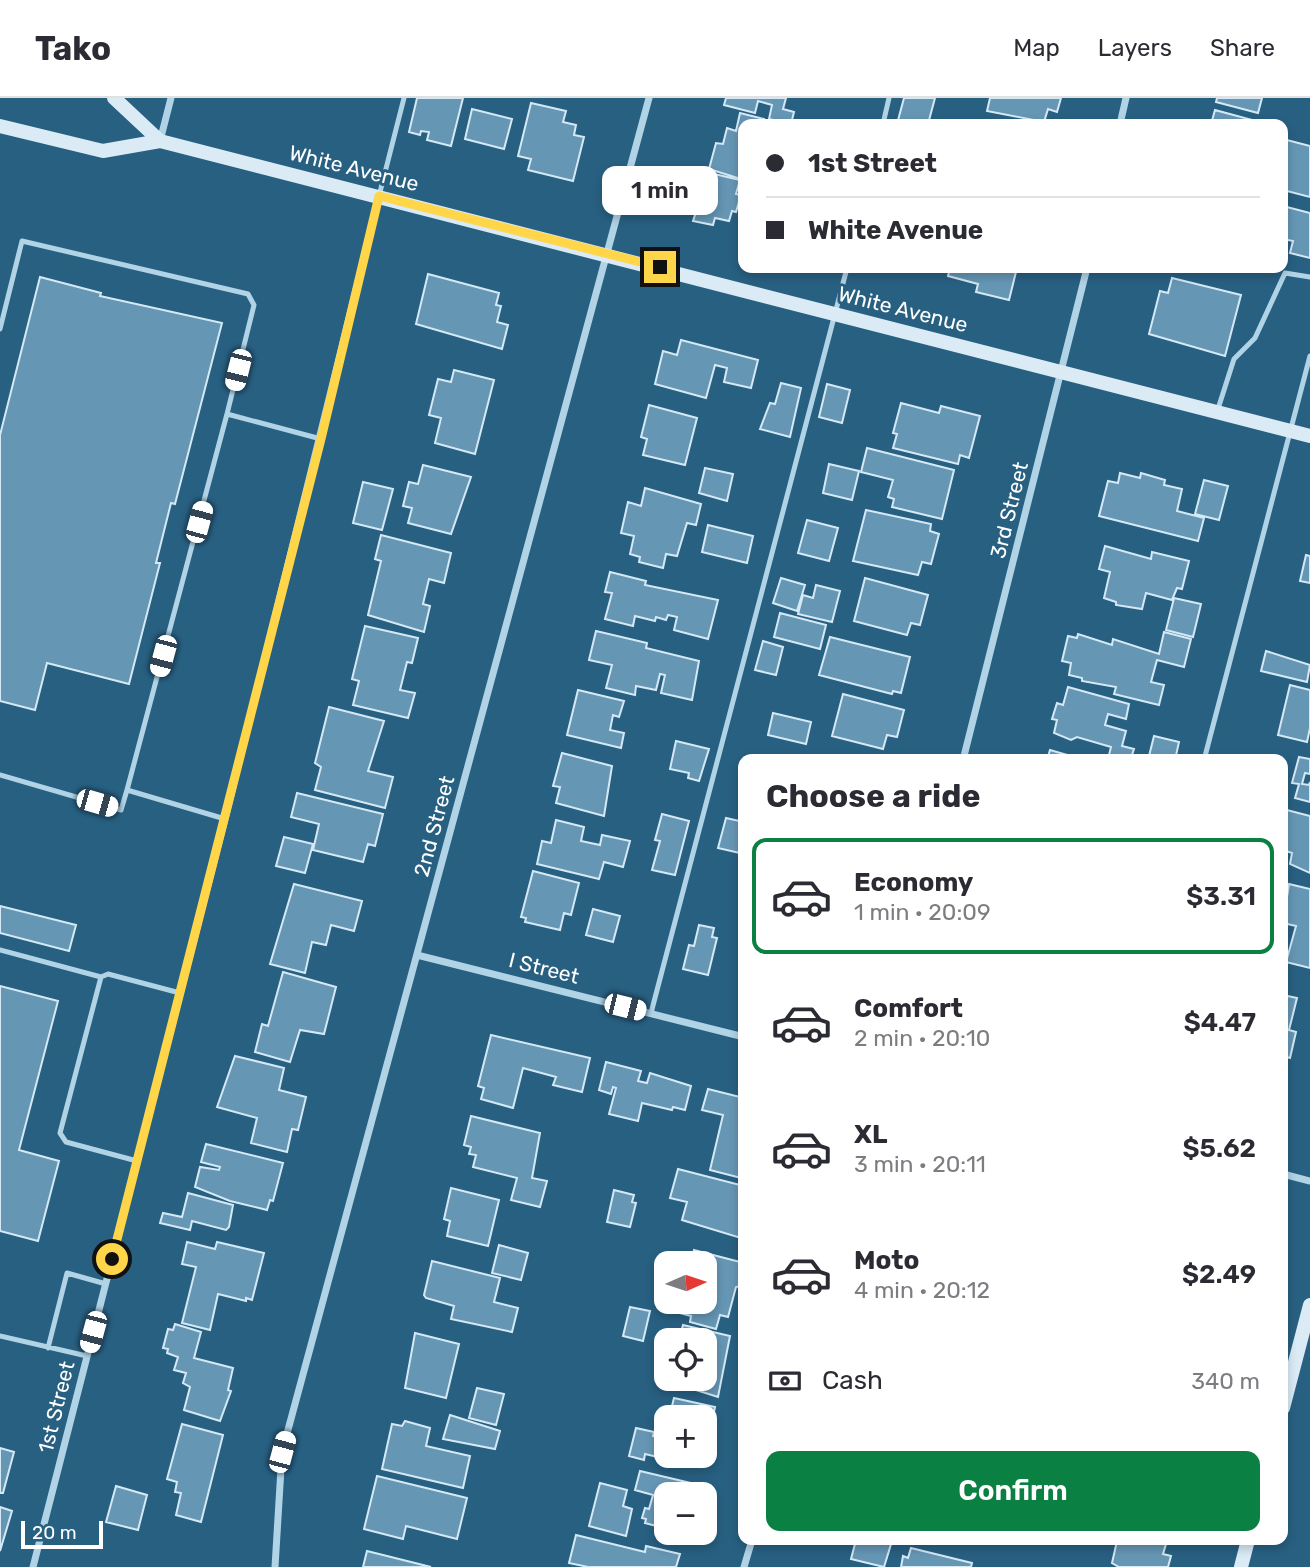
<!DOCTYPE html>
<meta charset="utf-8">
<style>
body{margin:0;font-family:Rubik,sans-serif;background:#f2f2f3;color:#2b2b33;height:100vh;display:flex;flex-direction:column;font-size:26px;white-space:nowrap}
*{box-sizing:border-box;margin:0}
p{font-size:23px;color:#7c7c81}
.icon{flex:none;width:38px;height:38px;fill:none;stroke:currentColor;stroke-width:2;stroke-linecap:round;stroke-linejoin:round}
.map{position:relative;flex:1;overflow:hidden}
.details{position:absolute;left:738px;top:656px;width:550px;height:791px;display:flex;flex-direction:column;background:#fff;border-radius:14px;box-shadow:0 4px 10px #0003}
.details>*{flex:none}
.banner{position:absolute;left:738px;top:21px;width:550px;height:154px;border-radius:14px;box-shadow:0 4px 10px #0003;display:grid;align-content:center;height:154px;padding:0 28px;background:#fff}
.needle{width:46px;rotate:87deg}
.fabs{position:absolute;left:654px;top:1153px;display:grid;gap:14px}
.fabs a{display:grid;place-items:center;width:63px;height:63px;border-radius:14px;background:#fff;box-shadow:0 4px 10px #0003;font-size:35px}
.scale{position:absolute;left:21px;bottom:18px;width:82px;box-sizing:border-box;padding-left:7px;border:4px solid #fff;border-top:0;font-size:19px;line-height:24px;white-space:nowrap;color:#fff;-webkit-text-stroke:5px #286082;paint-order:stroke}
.end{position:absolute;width:32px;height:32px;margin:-16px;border:9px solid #ffd54a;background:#111;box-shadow:0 0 0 4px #111}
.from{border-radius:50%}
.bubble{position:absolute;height:49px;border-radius:14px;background:#fff;box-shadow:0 4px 10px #0003;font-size:23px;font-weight:600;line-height:49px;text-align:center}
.car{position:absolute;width:21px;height:42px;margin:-21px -10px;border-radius:9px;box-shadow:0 0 5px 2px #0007;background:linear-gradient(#fff 24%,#345 0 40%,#fff 0 76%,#345 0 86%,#fff 0)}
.banner b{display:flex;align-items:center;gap:24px;height:66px;font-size:26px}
.banner b+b{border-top:2px solid #e1e1e2}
.banner i{width:18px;height:18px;background:#2b2b33}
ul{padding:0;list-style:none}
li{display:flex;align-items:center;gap:21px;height:116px;margin:0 14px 10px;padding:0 14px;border:4px solid transparent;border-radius:14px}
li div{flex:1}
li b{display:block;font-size:26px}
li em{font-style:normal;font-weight:600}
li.current{border-color:#0b8043}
li>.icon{width:63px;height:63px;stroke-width:1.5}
h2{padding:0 28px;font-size:32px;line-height:84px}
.pay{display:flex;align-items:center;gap:18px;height:77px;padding:0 28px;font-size:26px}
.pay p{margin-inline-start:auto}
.cta{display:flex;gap:14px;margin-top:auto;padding:14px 28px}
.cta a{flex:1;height:80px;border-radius:14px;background:#0b8043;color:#fff;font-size:28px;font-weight:600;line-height:80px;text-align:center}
header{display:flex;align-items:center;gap:42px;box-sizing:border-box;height:98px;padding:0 35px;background:#fff;border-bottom:2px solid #e1e1e2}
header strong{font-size:33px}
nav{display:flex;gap:38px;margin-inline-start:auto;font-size:24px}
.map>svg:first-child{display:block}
</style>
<header>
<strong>Tako</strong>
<nav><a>Map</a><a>Layers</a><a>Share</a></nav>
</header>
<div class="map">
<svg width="1310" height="1469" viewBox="0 0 1310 1469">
<rect width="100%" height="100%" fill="#286082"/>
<!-- building -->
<path fill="#6596b4" stroke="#d4e9f5" stroke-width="2" d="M417,0h46l-12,48 -24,-6 2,-8 -8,-1 -1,4 -11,-3z
M726,0h60l-3,11 11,3 -3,12 -22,-5 3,-14 -14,-4 -3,12 -31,-8z
M904,0h31l-7,26h-31z
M990,0h71l-4,14 -9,-3 -4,13 -57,-11z
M1217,0h45l-4,15 -42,-11z
M531,5l35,8 -3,11 13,3 -2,10 10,2 -11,44 -45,-11 3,-11 -13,-3z
M472,11l40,10 -8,30 -39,-10z
M1215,12l41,11v3h-45z
M740,15l24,6 -1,5h-19v56l-35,-11 7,-26 7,1 4,-16 9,3z
M1283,41l27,7v51l-27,-7z
M693,71l47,11 -4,14 5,1 -5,17 -4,-1 -3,10 -14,-3 -2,7 -20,-4 3,-9 -15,-3 5,-26 3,1z
M1283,108l27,7v45l-20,-5 3,-12 -10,-2z
M950,170h67l-8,32 -33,-8 2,-8 -30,-8z
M428,176l71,19 -3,12 5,1 -4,16 11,3 -6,24 -86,-25z
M40,179l61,16 -1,3 122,27 -47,181 -4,-1 -15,60h4l-31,121 -82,-21 -12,47 -35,-9v-266z
M1172,180l69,17 -16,61 -76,-22 11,-43 8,2z
M681,242l77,20 -7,28 -27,-6 3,-14 -12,-3 -9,33 -51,-14 8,-33 14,4z
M454,272l40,10 -19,74 -40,-11 6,-25 -12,-3 9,-36 13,3z
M781,285l20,5 -11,49 -30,-8 10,-26 5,1z
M827,286l23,6 -8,33 -23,-6z
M901,305l38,10 2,-7 39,10 -11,42 -9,-3 -2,9 -65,-16 4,-14 -4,-1z
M649,307l48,13 -12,47 -42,-10 4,-16 -6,-2z
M867,350l87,22 -12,49 -50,-12 2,-8 -6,-2 5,-17 -32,-8z
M829,366l30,7 -7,29 -29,-7z
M423,367l48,12 -20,57 -43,-11 4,-15 -9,-2 6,-24 9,2z
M705,370l28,6 -6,27 -28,-8z
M1120,375l20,5 1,-5 24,7 -1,5 18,4 -5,22 27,7 -6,23 -99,-25 9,-35 10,2z
M1204,382l24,6 -9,34 -24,-6z
M363,384l30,7 -11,41 -29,-7z
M645,390l56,16 -5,21 -9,-2 -10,33 -11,-2 -3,14 -24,-6 1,-5 -10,-3 4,-18 -13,-3 7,-31 13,4z
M866,412l65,14 -1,7 9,3 -8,30 -9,-2 -4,13 -65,-14z
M807,422l31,8 -9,33 -31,-8z
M708,427l45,11 -6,27 -45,-11z
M381,437l70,18 -7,30 -15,-4 -6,25 7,2 -6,26 -56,-17 13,-54 -6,-2z
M1105,448l46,13 1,-7 37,9 -7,28 -5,-1 -5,12 -26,-7 -4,16 -26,-4v-3l-12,-4 6,-26 -11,-3z
M1306,457l4,1v27l-10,-2z
M610,474l36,9 -1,4 73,15 -10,39 -34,-9 3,-13 -9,-2 -2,5 -10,-3 -1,4 -20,-5 -2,10 -28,-7 7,-26 -7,-1z
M781,480l24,7 -8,26 -24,-8z
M865,480l63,17 -8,30 -9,-2 -4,12 -53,-14z
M816,487l24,6 -8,31 -34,-8 5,-19 10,3z
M1174,500l27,6 -8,33 -27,-7z
M780,515l46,12 -6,24 -46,-12z
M365,528l53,12 -6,25 -5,-1 -7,28 15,3 -7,25 -55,-13 6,-24 -7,-2z
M596,533l51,12 -1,5 53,13 -7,39 -31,-7 4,-18 -5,-1 -4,16 -20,-4 -1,9 -29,-7 6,-23 -23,-5z
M1164,534l27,7 -7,28 -27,-7 -6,22 13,3 -5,20 -45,-11 2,-7 -34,-6v-3l-13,-3 2,-12 -9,-2 6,-25 9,2 1,-4 34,11 1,-6 46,15z
M830,539l80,20 -9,36 -8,-2 -1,3 -73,-19z
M763,543l20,6 -7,28 -21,-5z
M1266,553l44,14 -3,17 -46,-11z
M1290,587l20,5v38l-3,14 -29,-7z
M1068,589l61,17 -3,15 -18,-5 -3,11 21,6 -4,15 12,3 -2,6 10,5 -34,-1 3,-12 -34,-10 -6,3 -17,-7 3,-13 -5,-1 5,-16 6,2z
M578,592l46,11 -5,16 -6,-2 -3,15 14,3 -3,15 -54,-13z
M843,596l61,16 -7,27 -10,-2 -4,14 -51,-13z
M329,609l55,14 -16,50 25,6 -8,31 -70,-18 6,-23 -6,-4z
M773,615l38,9 -5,22 -38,-9z
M1154,638l25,6 -4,18h-27z
M676,643l33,8 -10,32 -11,-3 1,-5 -19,-4z
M1050,652l31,9 -34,1z
M562,655l50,13 -8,50 -48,-13 4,-16 -7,-1z
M1299,659l11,2v15l-5,-1 -3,11 7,1 1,-3v20l-15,-4 4,-14 -7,-1z
M297,695l86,21 -8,32 -7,-2 -5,18 -50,-12 6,-26 -28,-7z
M1283,711l27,7v57l-20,-9 2,-11 -9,-3z
M662,716l27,7 -14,54 -23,-5 8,-29 -5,-1z
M726,720l18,4v32l-26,-6z
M556,722l28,7 -3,14 19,4 2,-10 28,6 -7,26 -19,-5 -5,17 -62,-15 5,-23 9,2z
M284,739l29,7 -8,29 -29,-7z
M533,773l46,12 -8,32 -7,-2 -4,17 -35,-8 1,-4 -5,-1z
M294,786l68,17 -8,30 -23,-6 -5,20 -14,-3 -7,31 -35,-9z
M1289,786l21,5v79l-24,-6 10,-36 -13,-3z
M0,808l76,19 -7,26 -69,-18z
M593,811l27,7 -7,26 -27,-7z
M699,827l15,3 -2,9 5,1 -9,37 -25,-6 6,-24 5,1z
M283,874l53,15 -12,47 -24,-4 -10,32 -35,-10 7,-28 6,2z
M0,888l58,15 -39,149 40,11 -21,80 -38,-10z
M1283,897l14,3 -8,32 7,2 -6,26 -7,-2z
M491,937l99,23 -8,34 -29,-7 3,-8 -33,-9 -10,40 -32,-9 3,-11 -6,-2z
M235,958l49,12 -5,22 27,7 -8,33 -6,-1 -5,23 -36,-9 6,-25 -40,-11z
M606,964l35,9 -3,10 9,2 3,-10 41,13 -6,24 -12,-3 -1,3 -30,-7 -4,18 -29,-7 7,-26 -3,-1 -2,7 -12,-4z
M708,991l36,9 -3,80 -31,-8 13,-55 -21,-5z
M471,1018l69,17 -8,45 15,3 -7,26 -29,-7 6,-22 -44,-11 3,-12 -7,-1 2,-7 -7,-2z
M206,1046l77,19 -10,38 -3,-1 -3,10 -37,-9 -35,-14 5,-20 19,3 1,-3 -19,-5z
M678,1071l66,17v53l-62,-19 5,-18 -17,-4z
M451,1090l48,12 -11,46 -41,-10 3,-15 -6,-2z
M614,1092l20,5 -2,7 4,1 -6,24 -23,-5z
M188,1095l45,12 -4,22 -3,3 -34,-9 -2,9 -30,-7 3,-10 19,4z
M187,1144l28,7 2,-7 47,11 -12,47 -6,-2v3l-28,-7 -8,36 -28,-7 14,-56 -14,-3z
M499,1147l29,8 -7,27 -29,-7z
M694,1152l50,13v22l-8,2 -8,30 -8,-2 -4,14 -26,-7 1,-6 -26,-7 2,-8 38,1v-38h-14z
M432,1163l68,17 -6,24 24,6 -6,24 -61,-13 3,-13 -28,-8 -2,-3z
M630,1209l20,4 -7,30 -20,-5z
M175,1226l26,8 -7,26 39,10 -5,22 3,1 -11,30 -36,-11 6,-23 -7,-4 3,-10 -12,-3 4,-13 -11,-4 1,-4 -5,-1 5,-19 5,1z
M683,1227l47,11 -12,61 -41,-13 1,-5h27v-39h-26z
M415,1235l44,11 -13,54 -41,-10z
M477,1290l27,6 -8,31 -27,-7z
M674,1300l41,9 -5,24 5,1 -5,22 -5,-1v-35h-36z
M450,1317l50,16 -5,18 -52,-10z
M405,1323l25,7 -4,18 44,10 -7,32 -81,-19 10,-45 10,2z
M182,1326l41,11 -22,87 -25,-7 5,-22 -6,-1 2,-10 -10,-3z
M667,1328v30h36l-3,11 -55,-13 -1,6 -15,-4 7,-28 18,4 -1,4 6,2z
M0,1350l14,4 -11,41h-3z
M640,1373l55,13 -2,10h-26v35l-22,-6 1,-4 -4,-1 3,-10 4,1 4,-14 -18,-5z
M377,1378l90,22 -10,41 -51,-13 -3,13 -39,-10z
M600,1385l27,7 -4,16 9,3 -6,27 -37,-10z
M116,1388l31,9 -9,35 -32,-8z
M0,1409l12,4 -12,40z
M576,1437l69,17 1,-6 34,8 -4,13h-88l-19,-4z
M856,1442l36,1 -8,26 -33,-8z
M1127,1442l40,1 -4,13 8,2 -3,11h-49l-7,-4 5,-22 9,2z
M911,1450l61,15 -1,4h-70l2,-11 5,2z
M367,1453l64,16h-68z"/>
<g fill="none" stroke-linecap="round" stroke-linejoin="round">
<!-- service -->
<path stroke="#b1d3e6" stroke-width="5" d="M883,26l6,-26
M379,98l25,-98
M0,231l22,-88 226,53 6,11 -27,109
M1217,314l17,-53 21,-21 30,-65 25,4
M1204,662l106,-404
M0,677l121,35 6,-20
M225,721l-98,-29 100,-376 94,25
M0,852l101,27
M651,915l196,-745
M137,1063l-71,-19 -6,-9 41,-156 7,-3 72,19
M0,1238l87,20
M48,1250l19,-75 39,11"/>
<!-- minor -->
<path stroke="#b1d3e6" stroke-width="7" d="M1120,26l6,-26
M160,43l11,-43
M963,662l124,-492
M417,857l327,82
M1283,1076l27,7
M33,1469l192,-748 154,-622
M275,1469l7,-115 367,-1354
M744,1469l8,-27"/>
<!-- secondary -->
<path stroke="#daebf6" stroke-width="14" d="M114,0l46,43
M0,28l103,25 57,-10 1150,295
M1283,1310l27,-103
M1241,1469l7,-27"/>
</g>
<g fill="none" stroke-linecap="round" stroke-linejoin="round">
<!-- route -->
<path stroke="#ffd54a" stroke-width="9" d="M112,1161l209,-820 58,-243 281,71"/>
</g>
<g text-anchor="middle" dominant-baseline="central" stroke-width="6" stroke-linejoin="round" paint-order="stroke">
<!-- street labels -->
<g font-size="21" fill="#fff" stroke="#286082">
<text transform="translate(354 70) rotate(14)">White Avenue</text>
<text transform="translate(903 211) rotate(14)">White Avenue</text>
<text transform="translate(1009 412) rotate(-76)">3rd Street</text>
<text transform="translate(434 728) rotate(-75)">2nd Street</text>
<text transform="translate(544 870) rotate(14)">I Street</text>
<text transform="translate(56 1309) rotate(-76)">1st Street</text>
</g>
</g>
</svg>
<div class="fabs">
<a><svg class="needle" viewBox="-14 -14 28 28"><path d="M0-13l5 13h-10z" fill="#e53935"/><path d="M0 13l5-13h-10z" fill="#7c7c81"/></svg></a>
<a><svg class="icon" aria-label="locate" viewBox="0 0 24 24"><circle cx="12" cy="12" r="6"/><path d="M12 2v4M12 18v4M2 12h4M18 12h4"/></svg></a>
<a>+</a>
<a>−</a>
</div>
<div class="scale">20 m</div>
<i class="end from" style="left:112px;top:1161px"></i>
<i class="end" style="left:660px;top:169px"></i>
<div class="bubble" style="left:602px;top:68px;width:116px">1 min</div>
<i class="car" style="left:238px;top:272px;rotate:194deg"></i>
<i class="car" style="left:199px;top:424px;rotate:15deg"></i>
<i class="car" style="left:163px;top:558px;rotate:195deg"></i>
<i class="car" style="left:97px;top:705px;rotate:106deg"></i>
<i class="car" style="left:625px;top:909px;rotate:104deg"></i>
<i class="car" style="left:93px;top:1234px;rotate:195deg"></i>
<i class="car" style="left:282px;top:1354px;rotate:15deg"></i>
<div class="banner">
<b><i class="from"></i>1st Street</b>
<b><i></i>White Avenue</b>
</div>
<section class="details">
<h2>Choose a ride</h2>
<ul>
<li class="current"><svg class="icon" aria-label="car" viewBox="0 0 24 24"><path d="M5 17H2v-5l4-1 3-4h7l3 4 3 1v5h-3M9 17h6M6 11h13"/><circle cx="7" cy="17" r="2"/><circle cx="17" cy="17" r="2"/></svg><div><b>Economy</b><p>1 min · 20:09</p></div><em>$3.31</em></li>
<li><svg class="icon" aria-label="car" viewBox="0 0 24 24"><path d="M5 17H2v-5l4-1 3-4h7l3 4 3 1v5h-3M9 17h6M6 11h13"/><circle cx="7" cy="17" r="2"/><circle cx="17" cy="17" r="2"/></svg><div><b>Comfort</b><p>2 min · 20:10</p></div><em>$4.47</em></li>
<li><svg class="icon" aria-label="car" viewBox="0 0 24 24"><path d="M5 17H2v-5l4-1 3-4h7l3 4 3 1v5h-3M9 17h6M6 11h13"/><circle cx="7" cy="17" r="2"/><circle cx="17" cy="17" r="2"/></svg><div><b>XL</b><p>3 min · 20:11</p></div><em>$5.62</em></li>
<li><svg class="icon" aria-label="car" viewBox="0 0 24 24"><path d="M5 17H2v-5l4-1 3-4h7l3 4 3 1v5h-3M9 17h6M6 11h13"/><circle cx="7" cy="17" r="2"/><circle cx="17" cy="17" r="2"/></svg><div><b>Moto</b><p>4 min · 20:12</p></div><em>$2.49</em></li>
</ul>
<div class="pay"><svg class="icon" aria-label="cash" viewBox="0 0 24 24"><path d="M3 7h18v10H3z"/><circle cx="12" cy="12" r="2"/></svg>Cash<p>340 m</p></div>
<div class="cta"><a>Confirm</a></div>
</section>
</div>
